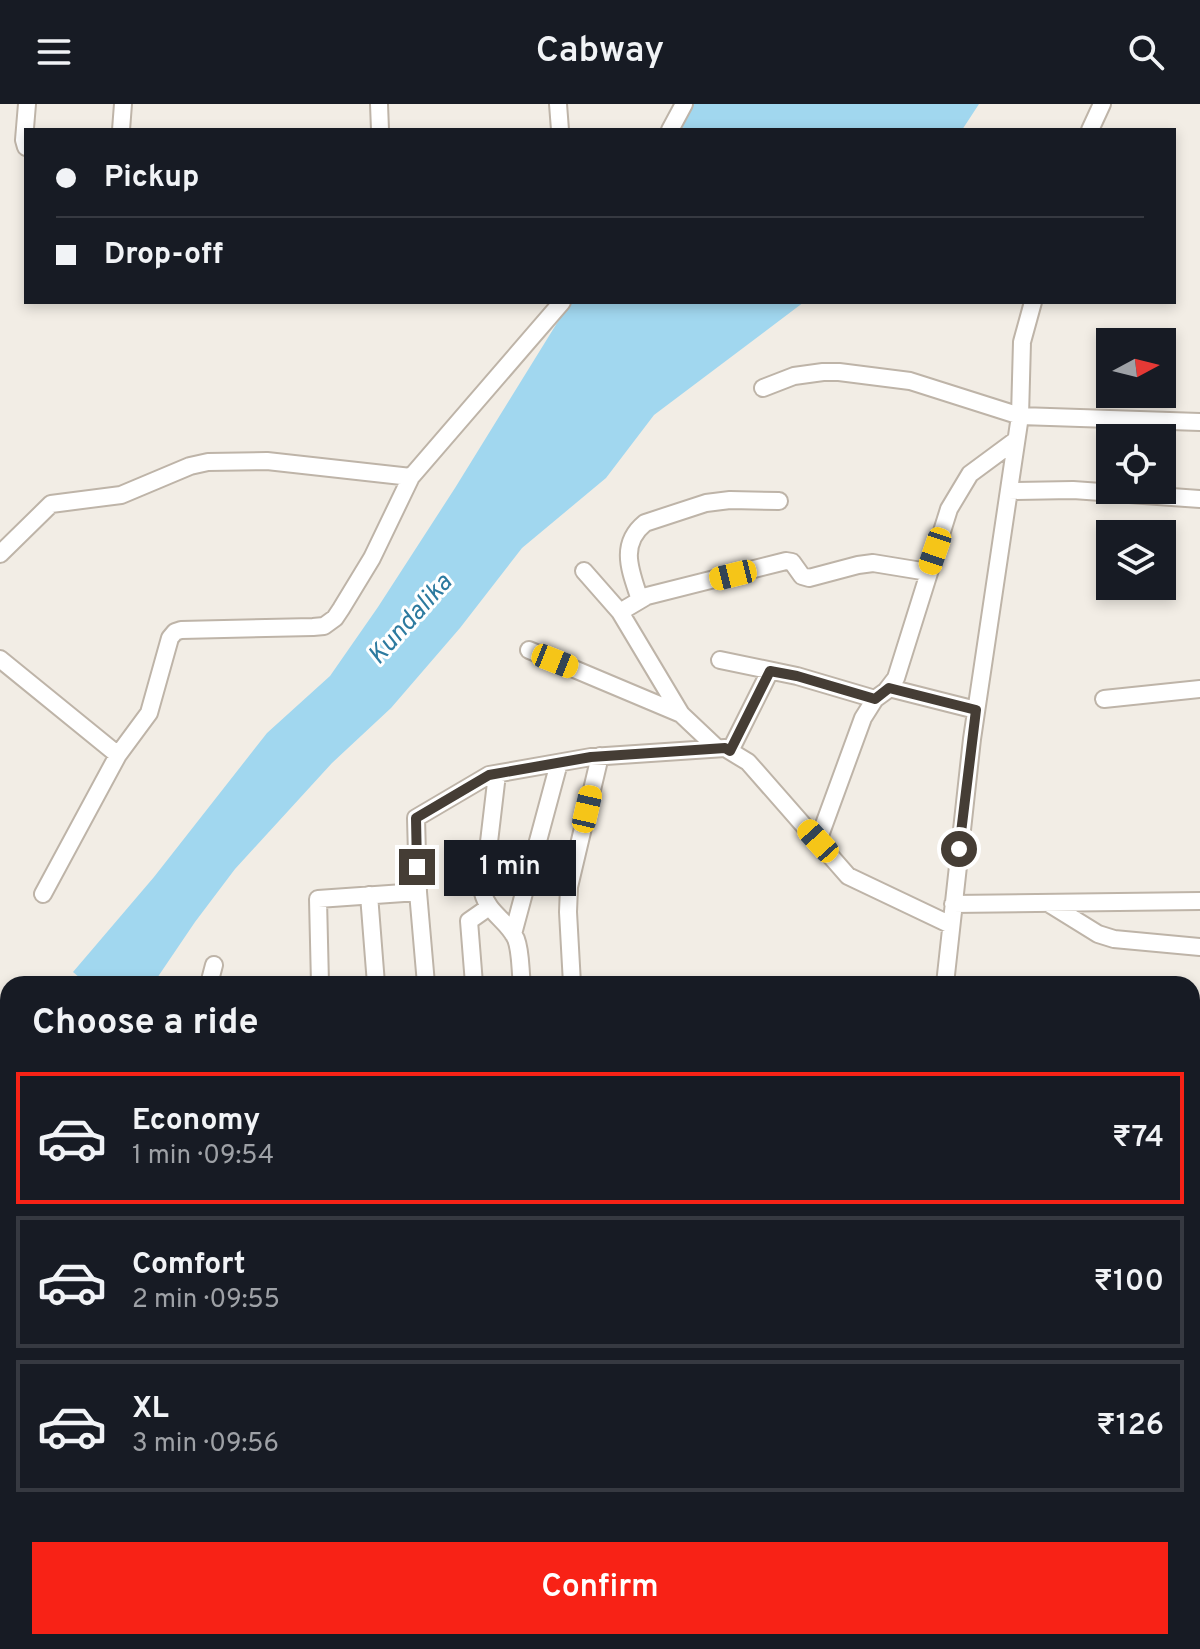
<!DOCTYPE html>
<meta charset="utf-8">
<style>
body{margin:0;font-family:Overpass,sans-serif;background:#20242c;color:#f1f3f6;height:100vh;display:flex;flex-direction:column;font-size:30px;white-space:nowrap}
*{box-sizing:border-box;margin:0}
p{font-size:26px;color:#9ea1a6}
.icon{flex:none;width:44px;height:44px;fill:none;stroke:currentColor;stroke-width:2;stroke-linecap:round;stroke-linejoin:round}
.map{position:relative;flex:1;overflow:hidden}
.drawer{position:absolute;left:0px;top:872px;width:1200px;height:674px;display:flex;flex-direction:column;background:#171b24;border-radius:24px 24px 0 0;box-shadow:0 4px 12px #0003}
.drawer>*{flex:none}
.banner{position:absolute;left:24px;top:24px;width:1152px;height:176px;border-radius:0px;box-shadow:0 4px 12px #0003;display:grid;align-content:center;height:176px;padding:0 32px;background:#171b24}
.needle{width:52px;rotate:83deg}
.tools{position:absolute;left:1096px;top:224px;display:grid;gap:16px}
.tools a{display:grid;place-items:center;width:80px;height:80px;border-radius:0px;background:#171b24;box-shadow:0 4px 12px #0003;font-size:40px}
.end{position:absolute;width:36px;height:36px;margin:-18px;border:10px solid #453d35;background:#fff;box-shadow:0 0 0 4px #fff}
.from{border-radius:50%}
.bubble{position:absolute;height:56px;border-radius:0px;background:#171b24;box-shadow:0 4px 12px #0003;font-size:26px;font-weight:600;line-height:56px;text-align:center}
.car{position:absolute;width:24px;height:48px;margin:-24px -12px;border-radius:10px;box-shadow:0 0 6px 2px #0007;background:linear-gradient(#f5c518 24%,#345 0 40%,#f5c518 0 76%,#345 0 86%,#f5c518 0)}
.banner b{display:flex;align-items:center;gap:28px;height:76px;font-size:30px}
.banner b+b{border-top:2px solid #363941}
.banner i{width:20px;height:20px;background:#f1f3f6}
ul{padding:0;list-style:none}
li{display:flex;align-items:center;gap:24px;height:132px;margin:0 16px 12px;padding:0 16px;border:4px solid #363941;border-radius:0px}
li div{flex:1}
li b{display:block;font-size:30px}
li em{font-style:normal;font-weight:600}
li.active{border-color:#f82216}
li>.icon{width:72px;height:72px;stroke-width:1.5}
h2{padding:0 32px;font-size:36px;line-height:96px}
.button{display:flex;gap:16px;margin-top:auto;padding:16px 32px}
.button a{flex:1;height:92px;border-radius:0px;background:#f82216;color:#fff;font-size:32px;font-weight:600;line-height:92px;text-align:center}
header{display:flex;justify-content:space-between;align-items:center;height:104px;padding:0 32px;background:#171b24;font-size:36px;font-weight:600}
.map>svg:first-child{display:block}
</style>
<header><svg class="icon" aria-label="menu" viewBox="0 0 24 24"><path d="M4 6h16M4 12h16M4 18h16"/></svg>Cabway<svg class="icon" aria-label="search" viewBox="0 0 24 24"><circle cx="10" cy="10" r="6"/><path d="M15 15l6 6"/></svg></header>
<div class="map">
<svg width="1200" height="1545" viewBox="0 0 1200 1545">
<rect width="100%" height="100%" fill="#f2ede5"/>
<!-- water -->
<path fill="#a1d7ef" d="M693,0h286l-17,26h-286z
M570,198h234l-150,113 -48,63 -84,70 -62,80 -69,80 -59,55 -97,106 -40,53 -42,62h-66l-14,-12 81,-95 113,-144 63,-57 48,-69 77,-119z"/>
<g fill="none" stroke-linecap="round" stroke-linejoin="round">
<!-- stream -->
<path stroke="#a1d7ef" stroke-width="4" d="M0,1028l8,-7"/>
<defs>
<path id="minor" d="M379,0l1,26
M558,0l2,26
M121,26l2,-26
M670,26l14,-26
M1090,26l12,-26
M26,43l-2,-7 3,-36
M763,284l31,-12 29,-4h16l71,9 110,35 180,6
M1009,387l64,-1 127,9
M0,450l51,-50 70,-9 69,-29 18,-4 59,-1 144,16
M584,467l36,41 61,102
M640,496c-9,-28 -22,-55 5,-77l61,-20 24,-3 49,1
M620,508l27,-16 139,-35 6,1 10,14 7,2 49,-13 15,-2 55,9
M529,546l152,64 36,34
M0,555l118,96
M720,556l77,16 78,23
M889,584l87,22
M1104,595l96,-10
M730,647l40,-80
M497,670l-14,119c5,20 25,28 33,46 5,13 4,31 6,45
M818,737l45,-123 12,-19 11,-8 10,-13 53,-169 21,-35 46,-34
M418,788l8,92
M43,790l75,-139 31,-42 21,-75 5,-6 6,-2 132,-3 11,-1 11,-8 6,-9 31,-51 39,-81 151,-175
M369,791l7,89
M1048,799l50,31 16,5 86,8
M953,800l247,-3
M513,830l46,-171
M209,880l5,-19
M320,880l-2,-85 100,-7 -2,-74 73,-43 102,-18 134,-9 23,14 100,114 103,49
M474,880l-5,-63 20,-14
M572,880l-4,-72 1,-25 31,-131
M945,880l27,-245 48,-323 2,-74 11,-40
M1192,984l8,2
M3,1143h5
M1192,1187l8,6
M0,1190h8
M1192,1226l8,-5
M1192,1514l8,1
M462,1538l10,7
M112,1545l4,-7
M605,1545l5,-7
M960,1545l3,-7"/>
</defs>
<!-- minor casing -->
<use href="#minor" stroke="#beb4a8" stroke-width="20"/>
<!-- minor -->
<use href="#minor" stroke="#fff" stroke-width="16"/>
</g>
<g fill="none" stroke-linecap="round" stroke-linejoin="round">
<!-- route -->
<path stroke="#453d35" stroke-width="10" d="M417,763l-1,-49 73,-43 102,-18 134,-9 5,3 40,-80 27,5 78,23 14,-11 87,22 -17,139"/>
</g>
<g text-anchor="middle" dominant-baseline="central" stroke-width="6" stroke-linejoin="round" paint-order="stroke">
<!-- water labels -->
<g font-size="26" font-style="italic" fill="#2c7a9f" stroke="#fff">
<text transform="translate(411 516) rotate(-48)">Kundalika</text>
</g>
</g>
</svg>
<div class="tools">
<a><svg class="needle" viewBox="-14 -14 28 28"><path d="M0-13l5 13h-10z" fill="#e53935"/><path d="M0 13l5-13h-10z" fill="#9ea1a6"/></svg></a>
<a><svg class="icon" aria-label="locate" viewBox="0 0 24 24"><circle cx="12" cy="12" r="6"/><path d="M12 2v4M12 18v4M2 12h4M18 12h4"/></svg></a>
<a><svg class="icon" aria-label="layers" viewBox="0 0 24 24"><path d="M12 4l9 5-9 5-9-5zM3 14l9 5 9-5"/></svg></a>
</div>
<i class="end from" style="left:959px;top:745px"></i>
<i class="end" style="left:417px;top:763px"></i>
<div class="bubble" style="left:444px;top:736px;width:132px">1 min</div>
<i class="car" style="left:935px;top:447px;rotate:199deg"></i>
<i class="car" style="left:733px;top:471px;rotate:256deg"></i>
<i class="car" style="left:555px;top:557px;rotate:112deg"></i>
<i class="car" style="left:587px;top:705px;rotate:13deg"></i>
<i class="car" style="left:818px;top:737px;rotate:318deg"></i>
<div class="banner">
<b><i class="from"></i>Pickup</b>
<b><i></i>Drop-off</b>
</div>
<section class="drawer">
<h2>Choose a ride</h2>
<ul>
<li class="active"><svg class="icon" aria-label="car" viewBox="0 0 24 24"><path d="M5 17H2v-5l4-1 3-4h7l3 4 3 1v5h-3M9 17h6M6 11h13"/><circle cx="7" cy="17" r="2"/><circle cx="17" cy="17" r="2"/></svg><div><b>Economy</b><p>1 min · 09:54</p></div><em>₹74</em></li>
<li><svg class="icon" aria-label="car" viewBox="0 0 24 24"><path d="M5 17H2v-5l4-1 3-4h7l3 4 3 1v5h-3M9 17h6M6 11h13"/><circle cx="7" cy="17" r="2"/><circle cx="17" cy="17" r="2"/></svg><div><b>Comfort</b><p>2 min · 09:55</p></div><em>₹100</em></li>
<li><svg class="icon" aria-label="car" viewBox="0 0 24 24"><path d="M5 17H2v-5l4-1 3-4h7l3 4 3 1v5h-3M9 17h6M6 11h13"/><circle cx="7" cy="17" r="2"/><circle cx="17" cy="17" r="2"/></svg><div><b>XL</b><p>3 min · 09:56</p></div><em>₹126</em></li>
</ul>
<div class="button"><a>Confirm</a></div>
</section>
</div>
